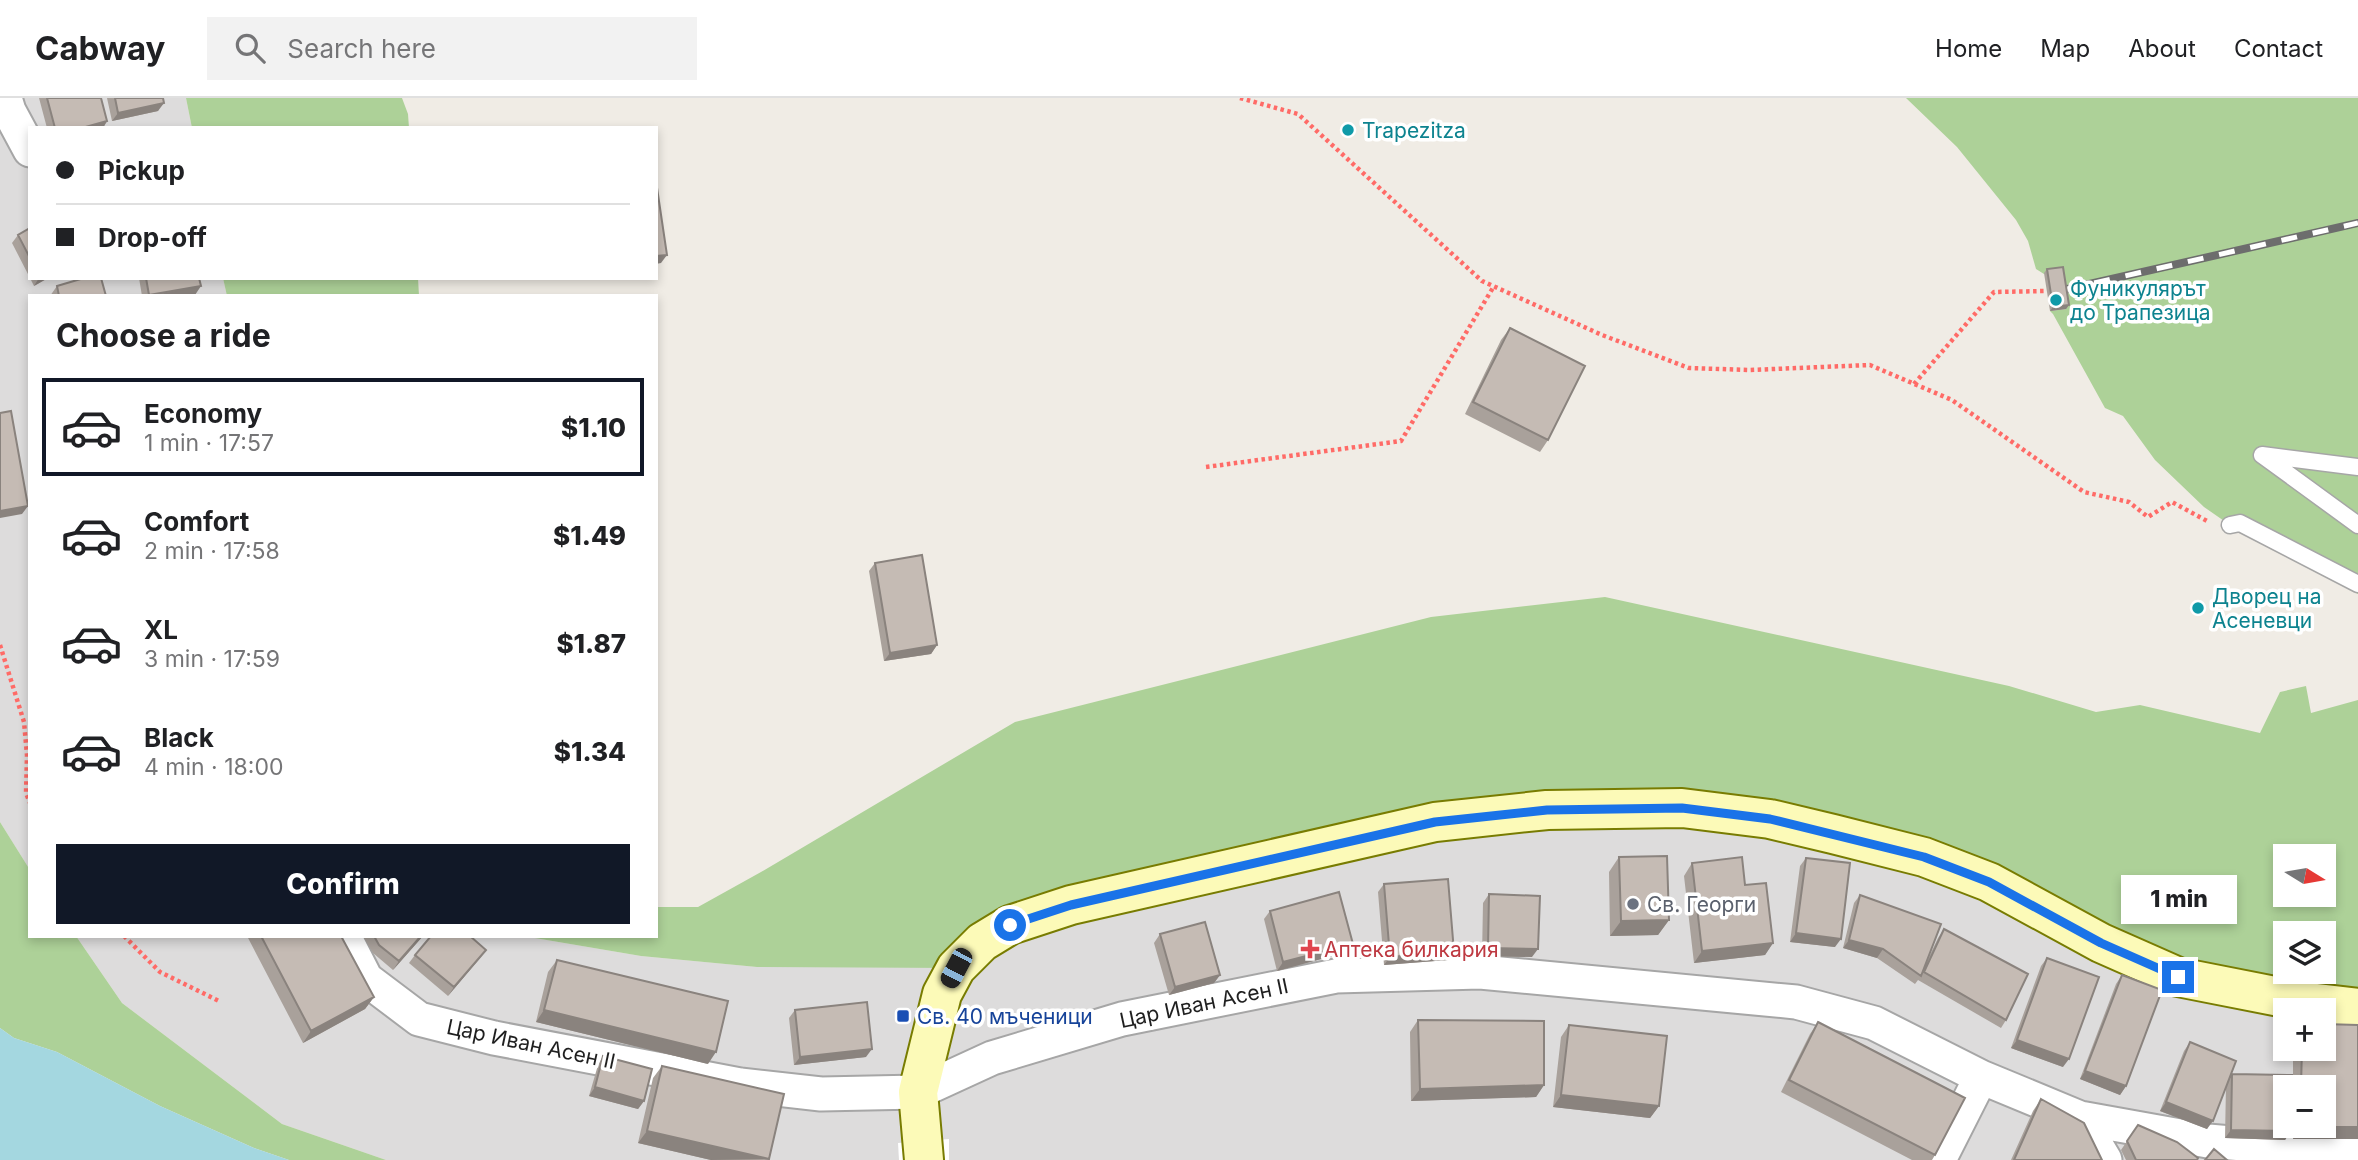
<!DOCTYPE html>
<meta charset="utf-8">
<style>
body{margin:0;font-family:Inter,sans-serif;background:#f2f2f2;color:#202124;height:100vh;display:flex;flex-direction:column;font-size:26px;white-space:nowrap}
*{box-sizing:border-box;margin:0}
p{font-size:23px;color:#757577}
.icon{flex:none;width:38px;height:38px;fill:none;stroke:currentColor;stroke-width:2;stroke-linecap:round;stroke-linejoin:round}
.map{position:relative;flex:1;overflow:hidden}
.sheet{position:absolute;left:28px;top:196px;width:630px;height:644px;display:flex;flex-direction:column;background:#fff;border-radius:0px;box-shadow:0 4px 10px #0003}
.sheet>*{flex:none}
.top-card{position:absolute;left:28px;top:28px;width:630px;height:154px;border-radius:0px;box-shadow:0 4px 10px #0003;display:grid;align-content:center;height:154px;padding:0 28px;background:#fff}
.needle{width:46px;rotate:101deg}
.buttons{position:absolute;left:2273px;top:746px;display:grid;gap:14px}
.buttons a{display:grid;place-items:center;width:63px;height:63px;border-radius:0px;background:#fff;box-shadow:0 4px 10px #0003;font-size:35px}
.end{position:absolute;width:32px;height:32px;margin:-16px;border:9px solid #1a73e8;background:#fff;box-shadow:0 0 0 4px #fff}
.from{border-radius:50%}
.bubble{position:absolute;height:49px;border-radius:0px;background:#fff;box-shadow:0 4px 10px #0003;font-size:23px;font-weight:800;line-height:49px;text-align:center}
.car{position:absolute;width:21px;height:42px;margin:-21px -10px;border-radius:9px;box-shadow:0 0 5px 2px #0007;background:linear-gradient(#222 24%,#8ab4d8 0 40%,#222 0 76%,#8ab4d8 0 86%,#222 0)}
.top-card b{display:flex;align-items:center;gap:24px;height:66px;font-size:26px}
.top-card b+b{border-top:2px solid #e0e0e0}
.top-card i{width:18px;height:18px;background:#202124}
ul{padding:0;list-style:none}
li{display:flex;align-items:center;gap:21px;height:98px;margin:0 14px 10px;padding:0 14px;border:4px solid transparent;border-radius:0px}
li div{flex:1}
li b{display:block;font-size:26px}
li em{font-style:normal;font-weight:800}
li.on{border-color:#111827}
li>.icon{width:63px;height:63px;stroke-width:1.5}
h2{padding:0 28px;font-size:32px;line-height:84px}
.action{display:flex;gap:14px;margin-top:auto;padding:14px 28px}
.action a{flex:1;height:80px;border-radius:0px;background:#111827;color:#fff;font-size:28px;font-weight:800;line-height:80px;text-align:center}
header{display:flex;align-items:center;gap:42px;box-sizing:border-box;height:98px;padding:0 35px;background:#fff;border-bottom:2px solid #e0e0e0}
header strong{font-size:33px}
nav{display:flex;gap:38px;margin-inline-start:auto;font-size:24px}
.search{width:490px;height:63px;background:#f2f2f2;display:flex;align-items:center;gap:18px;box-sizing:border-box;padding:0 24px;border-radius:0px;color:#757577;font-size:26px}
.map>svg:first-child{display:block}
</style>
<header>
<strong>Cabway</strong>
<div class="search"><svg class="icon" aria-label="search" viewBox="0 0 24 24"><circle cx="10" cy="10" r="6"/><path d="M15 15l6 6"/></svg>Search here</div>
<nav><a>Home</a><a>Map</a><a>About</a><a>Contact</a></nav>
</header>
<div class="map">
<svg width="2358" height="1062" viewBox="0 0 2358 1062">
<rect width="100%" height="100%" fill="#f0ece5"/>
<!-- residential -->
<path fill="#dddcdc" fill-rule="evenodd" d="M0,0h186l6,30h-162v150h193l4,18h-197v574l-30,-48z
M1770,721l588,189v152h-1972l-104,-36 -160,-121 -46,-67h447l118,20 116,11 225,-25 453,-120zM2286,912h38v38h-38zM2286,989h38v38h-38z"/>
<!-- forest -->
<path fill="#add198" fill-rule="evenodd" d="M186,0h216l6,16 1,14h-217z
M1906,0h452v496l-118,-62 -36,-25 -49,-47 -32,-44 -18,-8 -52,-94 -3,-3 16,-2 -6,-38 -16,3 -8,-5 -8,-28 -12,-21 -59,-73z
M223,180h195l1,18h-192z
M1605,499l404,89 87,26 44,-7 120,28 20,-41 26,-6 5,27 47,-13v308l-180,-31 -254,-120 -377,-47 -476,95 -115,63 -199,-1 -116,-11 -118,-20h133v-29h42l63,-35 254,-150 416,-105zM2286,758h38v38h-38zM2286,835h38v38h-38z
M0,724l30,48v66h46l46,67 160,121 104,36h-97l-35,-12 -94,-42 -103,-54 -43,-14 -14,-10z"/>
<!-- water -->
<path fill="#a4d7e0" d="M0,930l14,10 43,14 103,54 94,42 35,12h-289z"/>
<!-- pier -->
<path fill="#fff" d="M949,1041v21h-50l-1,-17z"/>
<g fill="none" stroke-linecap="round" stroke-linejoin="round">
<defs>
<path id="lane" d="M2358,369l-96,-12 96,70
M2230,427l10,-2 118,61"/>
<path id="street" d="M5,0l4,13 21,39
M344,838l22,43 53,40 75,19 246,47 81,9 97,-2 74,-34 130,-39 214,-43 144,-4 316,30 78,21 107,54 99,41 128,23 150,13
M2080,1020l25,42
M1939,1062l42,-83"/>
<path id="secondary" d="M924,1062l-6,-68 24,-98 14,-26 26,-26 28,-17 61,-20 364,-83 112,-12 135,-2 88,11 63,15 91,23 65,25 112,61 77,34 122,24 58,7"/>
</defs>
<!-- lane casing -->
<use href="#lane" stroke="#a6a6a6" stroke-width="19"/>
<!-- street casing -->
<use href="#street" stroke="#a6a6a6" stroke-width="37"/>
<!-- secondary casing -->
<use href="#secondary" stroke="#787c01" stroke-width="42"/>
<!-- path -->
<path stroke="#ff6b67" stroke-width="4.5" stroke-dasharray="3.5 3.5" stroke-linecap="butt" d="M1240,0l58,16 184,167 120,54 87,33 61,2 120,-5 82,35 132,92 45,10 19,15 24,-15 35,19
M1914,286l80,-92 52,-1
M1206,369l195,-26 93,-155
M0,547l24,77 3,33 -1,38 4,10
M124,838l36,36 61,30"/>
<!-- lane -->
<use href="#lane" stroke="#fff" stroke-width="16"/>
<!-- street -->
<use href="#street" stroke="#fff" stroke-width="33"/>
<!-- secondary -->
<use href="#secondary" stroke="#fcfab8" stroke-width="38"/>
<defs>
<path id="rail" d="M2063,192l295,-67"/>
</defs>
<!-- rail casing -->
<use href="#rail" stroke="#6d6d6d" stroke-width="8"/>
<!-- rail -->
<use href="#rail" stroke="#fff" stroke-width="5" stroke-dasharray="16" stroke-linecap="butt"/>
</g>
<!-- wall -->
<path fill="#a9a19b" d="M39,0h62l6,23 -4,7h-56z
M107,0h56l-5,13 -46,10z
M30,130v50l-18,-35 6,-8z
M2047,171l22,36 -3,4 -16,2 -6,-38z
M30,180h18l-14,8z
M139,180h60l-4,17 -7,1h-46z
M57,188l49,10h-56z
M1510,230l38,112 -8,12 -75,-38 36,-74z
M875,465l62,82 -6,9 -47,7 -15,-90z
M1619,759l50,63 -11,15 -48,1 -1,-64z
M1806,760l29,89 -45,-5 10,-76z
M1692,765l53,22 28,58 -8,12 -71,8 -10,-87z
M1384,786l64,76 -64,5 -6,-73z
M1489,796l43,63 -50,-1 1,-53z
M1860,797l66,68 12,-25 6,-9 62,91 -5,8 -83,-48 -3,4 -38,-26 -34,-10 11,-45z
M1270,813l83,33 -6,8 -70,19 -13,-52z
M1160,836l60,41 -6,8 -45,12 -15,-52z
M247,838h94l33,61 -9,12 -62,34z
M363,838h60l-30,34 -20,-17z
M486,852l-38,46 -39,-33 6,-8z
M2047,860l16,109 -52,-19 30,-82z
M557,862l151,104 -172,-42 12,-50z
M2122,877l4,111 -6,9 -40,-16 36,-95z
M795,912l71,47 -72,8 -5,-47z
M1418,922l126,65 -8,12 -125,4 -1,-69z
M1818,924l117,133 -3,5h-20l-131,-68 29,-58z
M1569,927l90,81 -9,12 -97,-11 8,-70z
M2190,944l39,37 3,-5 59,57 -6,9 -60,-2 1,-53 -19,44 -47,-18 24,-60z
M2293,950h31l34,91h-65v-14h31v-38h-31z
M603,958l41,45 -6,8 -49,-13 9,-31z
M662,968l122,28 -15,66h-58l-73,-17 15,-65z
M2041,1001l61,61h-91l22,-49z
M2138,1027l59,35h-71l-5,-10z"/>
<!-- shaded-wall -->
<path fill="#8a837e" d="M164,5l-6,8 -46,10 6,-8z
M107,23l-4,7h-21z
M667,157l-6,8 -5,1v-8z
M39,180h9l-14,8z
M201,188l-6,9 -7,1h-39z
M2069,207l-3,4 -16,2 3,-4z
M28,408l-6,8 -22,4v-7z
M937,547l-6,9 -47,7 6,-8z
M1669,822l-11,15 -48,1 11,-15z
M1796,835l45,6 -6,8 -45,-5z
M421,838h2l-30,34 6,-9z
M1849,842l34,9 -6,9 -34,-10z
M1773,845l-8,12 -71,8 8,-12z
M1353,846l-6,8 -70,19 6,-9z
M1488,850l50,1 -6,8 -50,-1z
M486,852l-6,8 -32,38 6,-9z
M1454,854l-6,8 -64,5 6,-8z
M1220,877l-6,8 -45,12 6,-8z
M374,899l-9,12 -62,34 8,-12z
M544,912l172,42 -8,12 -172,-42z
M2017,942l52,19 -6,8 -52,-19z
M872,951l-6,8 -72,8 6,-8z
M2085,973l41,15 -6,9 -40,-16z
M1544,987l-8,12 -125,4 9,-12z
M595,989l49,14 -6,8 -49,-13z
M1561,997l98,11 -9,12 -97,-11z
M2166,1004l47,19 -6,8 -47,-18z
M2301,1029h57v12h-65z
M2231,1032l60,1 -6,9 -60,-2z
M647,1033l122,28 -58,1 -73,-17z"/>
<!-- building -->
<path fill="#c5bbb4" stroke="#8a837e" stroke-width="2" d="M47,0h54l6,23 -25,7h-27z
M115,0h48l1,5 -46,10z
M656,83l11,74 -11,1z
M30,130v30l-12,-23z
M2063,169l6,38 -16,2 -6,-38z
M84,180h17l5,18h-47l-2,-10z
M146,180h53l2,8 -52,9z
M1510,230l75,38 -37,74 -75,-38z
M11,313l17,95 -28,5v-98z
M922,457l15,90 -47,8 -15,-90z
M1667,758l2,64 -48,1 -2,-64z
M1742,759l3,28 21,-2 7,60 -71,8 -10,-88z
M1806,760l44,5 -9,76 -45,-6z
M1448,781l6,73 -64,5 -6,-73z
M1339,794l14,52 -70,18 -13,-51z
M1489,796l51,2 -2,53 -50,-1z
M1860,797l81,29 -20,52 -38,-27 -34,-9z
M1205,824l15,53 -45,12 -15,-53z
M1944,831l84,45 -22,46 -82,-48z
M261,838h80l33,61 -63,34z
M374,838h47l-22,25 -20,-16z
M431,838h39l16,14 -32,37 -39,-32z
M2047,860l52,19 -30,82 -52,-19z
M557,862l171,41 -12,51 -172,-42z
M2122,877l40,15 -36,96 -41,-15z
M867,904l5,47 -72,8 -5,-47z
M1418,922l126,1v64l-124,4z
M1818,924l147,76 -30,57 -146,-75z
M2324,926l34,1v102h-57v-2h23v-38h-23l1,-39h22z
M1569,927l98,11 -8,70 -98,-11z
M2190,944l46,19 -23,60 -47,-19z
M603,958l49,13 -8,32 -49,-14z
M662,968l122,28 -15,65 -122,-28z
M2232,976l60,1v12h-6v38h5v6l-60,-1z
M2041,1001l43,24 18,37h-88z
M2138,1027l39,17 21,16 -1,2h-61l-9,-19z
M2214,1051l13,11h-22z"/>
<g fill="none" stroke-linecap="round" stroke-linejoin="round">
<!-- route -->
<path stroke="#1a73e8" stroke-width="9" d="M1010,827l61,-20 364,-83 112,-12 135,-2 88,11 154,38 65,25 112,61 77,34"/>
</g>
<!-- markers -->
<g fill="#0f9aa8" stroke="#fff" stroke-width="2.5">
<circle cx="1348" cy="32" r="7"/>
<circle cx="2056" cy="202" r="7"/>
<circle cx="2198" cy="510" r="7"/>
</g>
<circle fill="#6b7280" stroke="#fff" stroke-width="2.5" cx="1633" cy="806" r="7"/>
<path fill="#e0444e" stroke="#fff" stroke-width="2.5" d="M1306.5 840.5h7v7h7v7h-7v7h-7v-7h-7v-7h7z"/>
<rect fill="#1a4fb4" stroke="#fff" stroke-width="2.5" x="896" y="911" width="14" height="14" rx="3.5"/>
<g text-anchor="middle" dominant-baseline="central" stroke-width="7" stroke-linejoin="round" paint-order="stroke">
<!-- culture labels -->
<g font-size="21" fill="#0d838f" stroke="#fff" text-anchor="start">
<text x="1362" y="32">Trapezitza</text>
<text x="2070" y="190">Фуникулярът<tspan x="2070" dy="24">до Трапезица</tspan></text>
<text x="2212" y="498">Дворец на<tspan x="2212" dy="24">Асеневци</tspan></text>
</g>
<!-- worship labels -->
<g font-size="21" fill="#5b616d" stroke="#fff" text-anchor="start">
<text x="1647" y="806">Св. Георги</text>
</g>
<!-- health labels -->
<g font-size="21" fill="#be3a42" stroke="#fff" text-anchor="start">
<text x="1324" y="851">Аптека билкария</text>
</g>
<!-- street labels -->
<g font-size="21" fill="#1f1f1f" stroke="#fff">
<text transform="translate(1204 905) rotate(-12)">Цар Иван Асен II</text>
<text transform="translate(531 946) rotate(12)">Цар Иван Асен II</text>
</g>
<!-- transit labels -->
<g font-size="21" fill="#164399" stroke="#fff" text-anchor="start">
<text x="917" y="918">Св. 40 мъченици</text>
</g>
</g>
</svg>
<div class="buttons">
<a><svg class="needle" viewBox="-14 -14 28 28"><path d="M0-13l5 13h-10z" fill="#e53935"/><path d="M0 13l5-13h-10z" fill="#757577"/></svg></a>
<a><svg class="icon" aria-label="layers" viewBox="0 0 24 24"><path d="M12 4l9 5-9 5-9-5zM3 14l9 5 9-5"/></svg></a>
<a>+</a>
<a>−</a>
</div>
<i class="end from" style="left:1010px;top:827px"></i>
<i class="end" style="left:2178px;top:879px"></i>
<div class="bubble" style="left:2121px;top:777px;width:116px">1 min</div>
<i class="car" style="left:956px;top:870px;rotate:208deg"></i>
<div class="top-card">
<b><i class="from"></i>Pickup</b>
<b><i></i>Drop-off</b>
</div>
<section class="sheet">
<h2>Choose a ride</h2>
<ul>
<li class="on"><svg class="icon" aria-label="car" viewBox="0 0 24 24"><path d="M5 17H2v-5l4-1 3-4h7l3 4 3 1v5h-3M9 17h6M6 11h13"/><circle cx="7" cy="17" r="2"/><circle cx="17" cy="17" r="2"/></svg><div><b>Economy</b><p>1 min · 17:57</p></div><em>$1.10</em></li>
<li><svg class="icon" aria-label="car" viewBox="0 0 24 24"><path d="M5 17H2v-5l4-1 3-4h7l3 4 3 1v5h-3M9 17h6M6 11h13"/><circle cx="7" cy="17" r="2"/><circle cx="17" cy="17" r="2"/></svg><div><b>Comfort</b><p>2 min · 17:58</p></div><em>$1.49</em></li>
<li><svg class="icon" aria-label="car" viewBox="0 0 24 24"><path d="M5 17H2v-5l4-1 3-4h7l3 4 3 1v5h-3M9 17h6M6 11h13"/><circle cx="7" cy="17" r="2"/><circle cx="17" cy="17" r="2"/></svg><div><b>XL</b><p>3 min · 17:59</p></div><em>$1.87</em></li>
<li><svg class="icon" aria-label="car" viewBox="0 0 24 24"><path d="M5 17H2v-5l4-1 3-4h7l3 4 3 1v5h-3M9 17h6M6 11h13"/><circle cx="7" cy="17" r="2"/><circle cx="17" cy="17" r="2"/></svg><div><b>Black</b><p>4 min · 18:00</p></div><em>$1.34</em></li>
</ul>
<div class="action"><a>Confirm</a></div>
</section>
</div>
